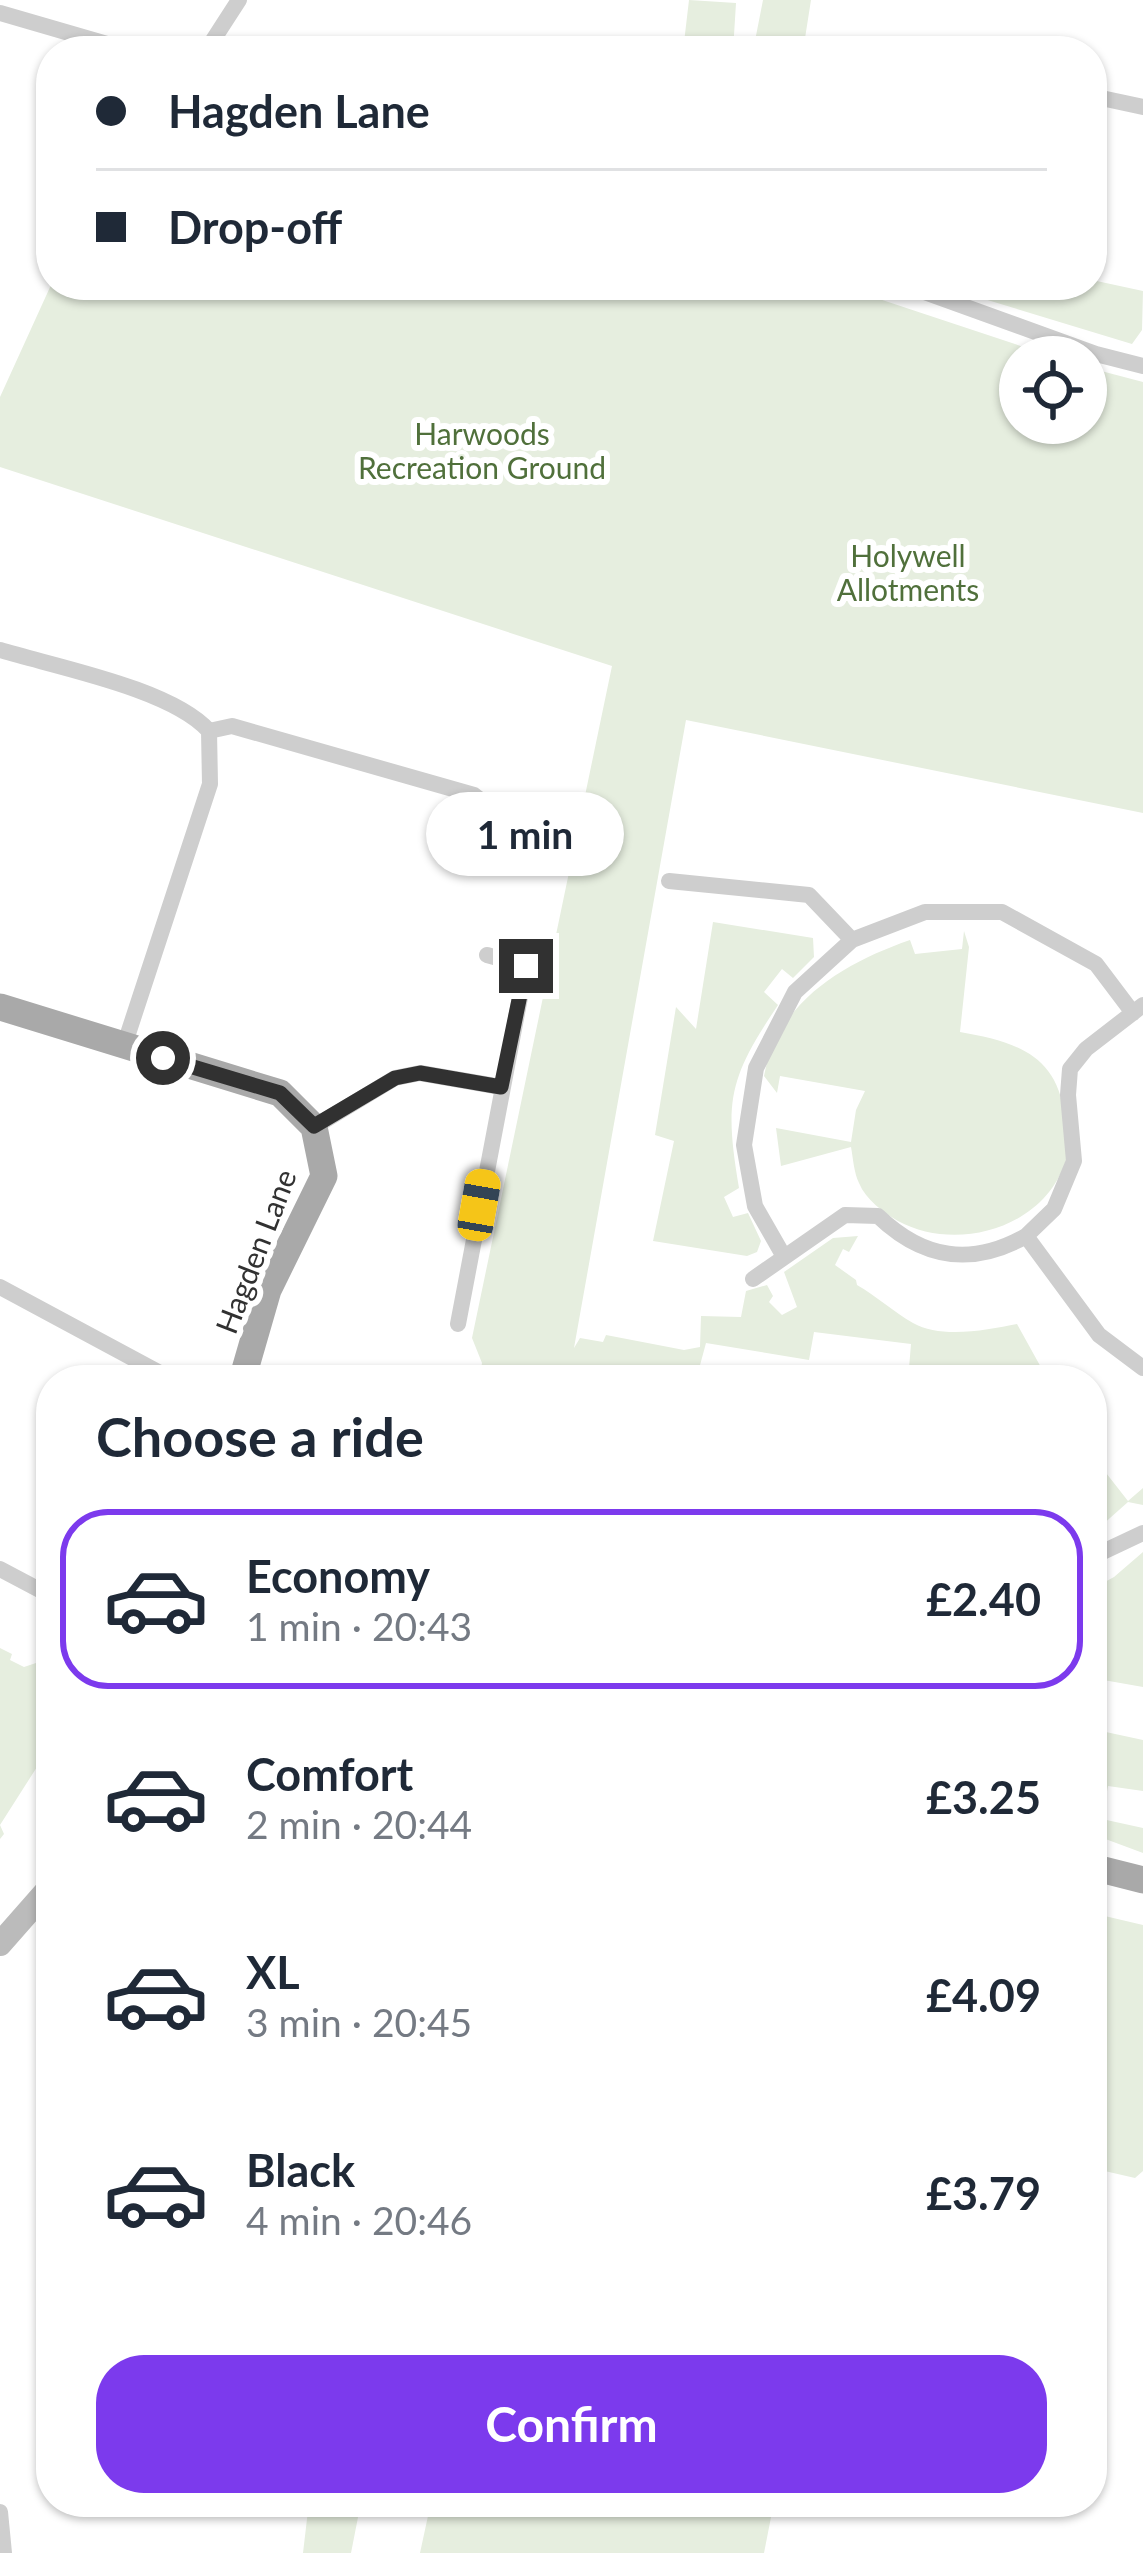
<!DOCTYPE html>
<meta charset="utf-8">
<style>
body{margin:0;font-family:Lato,sans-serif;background:#f6f6f7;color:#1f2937;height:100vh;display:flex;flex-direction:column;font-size:45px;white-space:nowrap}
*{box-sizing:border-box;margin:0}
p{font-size:39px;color:#747a83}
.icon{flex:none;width:66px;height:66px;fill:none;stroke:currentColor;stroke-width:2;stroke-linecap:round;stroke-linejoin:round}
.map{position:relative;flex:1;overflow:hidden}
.side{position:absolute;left:36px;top:1365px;width:1071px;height:1152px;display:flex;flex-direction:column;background:#fff;border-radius:48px;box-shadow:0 3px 9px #0004}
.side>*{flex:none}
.hud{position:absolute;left:36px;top:36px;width:1071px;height:264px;border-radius:48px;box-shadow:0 3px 9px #0004;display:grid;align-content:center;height:264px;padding:0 60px;background:#fff}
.tools{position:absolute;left:999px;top:336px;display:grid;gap:24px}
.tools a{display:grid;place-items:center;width:108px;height:108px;border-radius:50%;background:#fff;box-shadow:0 3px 9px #0004;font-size:60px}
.end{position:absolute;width:54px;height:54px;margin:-27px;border:15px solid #313131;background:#fff;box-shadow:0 0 0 6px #fff}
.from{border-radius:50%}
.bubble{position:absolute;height:84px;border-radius:42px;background:#fff;box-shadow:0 3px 9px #0004;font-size:39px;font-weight:700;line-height:84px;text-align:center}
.car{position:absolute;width:36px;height:72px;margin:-36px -18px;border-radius:15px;box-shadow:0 0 9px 3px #0007;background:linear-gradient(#f5c518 24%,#345 0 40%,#f5c518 0 76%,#345 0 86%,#f5c518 0)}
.hud b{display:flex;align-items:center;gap:42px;height:114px;font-size:45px}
.hud b+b{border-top:3px solid #e0e1e3}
.hud i{width:30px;height:30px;background:#1f2937}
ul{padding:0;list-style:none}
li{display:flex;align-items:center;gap:36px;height:180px;margin:0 24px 18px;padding:0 36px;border:6px solid transparent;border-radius:48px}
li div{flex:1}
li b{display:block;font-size:45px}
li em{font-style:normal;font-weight:700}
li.active{border-color:#7c3aed}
li>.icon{width:108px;height:108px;stroke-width:1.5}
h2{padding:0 60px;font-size:54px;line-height:144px}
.button{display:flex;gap:24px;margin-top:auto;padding:24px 60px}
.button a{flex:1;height:138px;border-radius:48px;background:#7c3aed;color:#fff;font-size:48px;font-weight:700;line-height:138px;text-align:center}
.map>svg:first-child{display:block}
</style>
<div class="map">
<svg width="1143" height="2553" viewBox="0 0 1143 2553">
<rect width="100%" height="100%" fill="#fff"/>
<!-- green -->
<path fill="#e6eedf" d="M689,0l47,3 -3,48h-50z
M763,0h48l-8,51h-50z
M1092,280l51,11 -1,39 -10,14 -194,-59h154z
M51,285h786l217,72h-34v66h66v-56l57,15v431l-457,-93 -112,628 6,-10 23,4 3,-7 78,15 16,-3 1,-31 40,1 5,-26 21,-6 6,11 -4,6 13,13 15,-8 -13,-35 49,-34 25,-2 -9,16 -6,-3 -8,16 21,15 1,5c19,11 37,27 56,38 28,16 74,7 104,1l31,56h-140l3,-36 -97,-12 -5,28 -103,-17 -10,37 -68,-4 -1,4h-148l3,-17 -10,-25 140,-672 -612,-199v-70z
M713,922l100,16 1,19 -21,21 -11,-9 -18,23 14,13c-49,73 -54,95 -39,183l-15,9 9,20 15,-4 13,28 -4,11 -10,4 -94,-15 21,-100 -19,-6 21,-128 20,22z
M964,931l5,16 -9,85c53,9 98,22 104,83 2,14 6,32 2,45 -21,68 -109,93 -168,61 -15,-9 -32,-21 -39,-38 -5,-10 -6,-25 -8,-36l-70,19 -5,-38 75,14 5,-32 9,-19 -85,-15 -3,17 -13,-17c14,-75 80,-113 146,-136l5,14 47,-5z
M1092,1455l36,46 15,-13v17l-15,-3 -36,32z
M1143,1552v135l-51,-9v-89l22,-12z
M0,1648l12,6 -2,6 14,7 12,-4 15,9v73l-51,80 4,9 -4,5z
M1092,1729l51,11v51l-35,-5 -6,33 41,9v25l-51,-19z
M1092,1913l51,12v246l-8,7 -39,-9 -4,18z
M309,2502h52l-10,51h-48z
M431,2502h343l-10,51h-344z"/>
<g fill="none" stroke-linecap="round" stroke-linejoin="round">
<!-- street -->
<path stroke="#cecece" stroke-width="16" d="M0,13l131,38
M206,51l33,-51
M1092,96l51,11
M905,285l191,69 47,12
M0,650c56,17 172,39 209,81l1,53 -86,262
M209,731l23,-5 242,69 9,7
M669,881l140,14 43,45
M1143,1005l-57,44 -16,20 -2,26 6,66 -20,48 -28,27 73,99 44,33
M314,1127l81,-49 25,-5 81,14
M783,1255l-28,-49 -11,-61 12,-77 39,-76 57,-52 73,-28h77l94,52 37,49
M753,1279l92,-64 33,1c45,43 93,51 148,20
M0,1287l173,93
M458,1324l68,-358 -39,-11
M1092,1557l51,-24
M0,1569l51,27
M0,2512l4,41"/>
<!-- secondary -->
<path stroke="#bbb" stroke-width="24" d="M0,1944l51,-58"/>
<!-- primary -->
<path stroke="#a9a9a9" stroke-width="27" d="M0,1007l280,86 34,34 10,49 -56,114 -26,90
M1092,1867l51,13"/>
</g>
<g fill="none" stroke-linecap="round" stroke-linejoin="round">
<!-- route -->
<path stroke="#313131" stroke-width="15" d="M163,1058l117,35 34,33 81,-48 25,-5 81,14 25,-121"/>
</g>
<g text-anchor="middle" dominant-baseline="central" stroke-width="12" stroke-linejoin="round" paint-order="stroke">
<!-- park labels -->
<g font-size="30" fill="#50703b" stroke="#fff">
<text x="482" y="433">Harwoods<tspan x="482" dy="34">Recreation Ground</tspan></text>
<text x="908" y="555">Holywell<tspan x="908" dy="34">Allotments</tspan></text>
</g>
<!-- street labels -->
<g font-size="30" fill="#313131" stroke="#fff">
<text transform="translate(255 1251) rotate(-69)">Hagden Lane</text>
</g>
</g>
</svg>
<div class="tools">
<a><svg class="icon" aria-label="locate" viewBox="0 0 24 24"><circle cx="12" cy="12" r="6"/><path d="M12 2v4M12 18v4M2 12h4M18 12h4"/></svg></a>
</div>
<i class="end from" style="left:163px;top:1058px"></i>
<i class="end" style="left:526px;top:966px"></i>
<div class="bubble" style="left:426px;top:792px;width:198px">1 min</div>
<i class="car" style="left:479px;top:1205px;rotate:10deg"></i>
<div class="hud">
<b><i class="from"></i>Hagden Lane</b>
<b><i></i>Drop-off</b>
</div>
<section class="side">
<h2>Choose a ride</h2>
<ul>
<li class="active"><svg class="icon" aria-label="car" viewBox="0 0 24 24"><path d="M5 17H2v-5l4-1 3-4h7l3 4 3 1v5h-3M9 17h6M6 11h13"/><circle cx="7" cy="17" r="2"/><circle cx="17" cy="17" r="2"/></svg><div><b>Economy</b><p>1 min · 20:43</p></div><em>£2.40</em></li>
<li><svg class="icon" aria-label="car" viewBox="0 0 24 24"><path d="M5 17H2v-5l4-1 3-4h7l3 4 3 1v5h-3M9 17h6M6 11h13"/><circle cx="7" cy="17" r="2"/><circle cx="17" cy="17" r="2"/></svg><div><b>Comfort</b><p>2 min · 20:44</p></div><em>£3.25</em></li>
<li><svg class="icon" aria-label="car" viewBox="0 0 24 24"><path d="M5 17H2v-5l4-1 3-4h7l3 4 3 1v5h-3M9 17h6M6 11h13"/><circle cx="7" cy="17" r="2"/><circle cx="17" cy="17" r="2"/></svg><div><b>XL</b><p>3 min · 20:45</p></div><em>£4.09</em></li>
<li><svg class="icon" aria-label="car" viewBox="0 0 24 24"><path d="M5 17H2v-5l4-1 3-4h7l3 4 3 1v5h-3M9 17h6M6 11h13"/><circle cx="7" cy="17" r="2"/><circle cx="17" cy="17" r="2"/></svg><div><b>Black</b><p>4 min · 20:46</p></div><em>£3.79</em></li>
</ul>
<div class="button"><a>Confirm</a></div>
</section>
</div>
